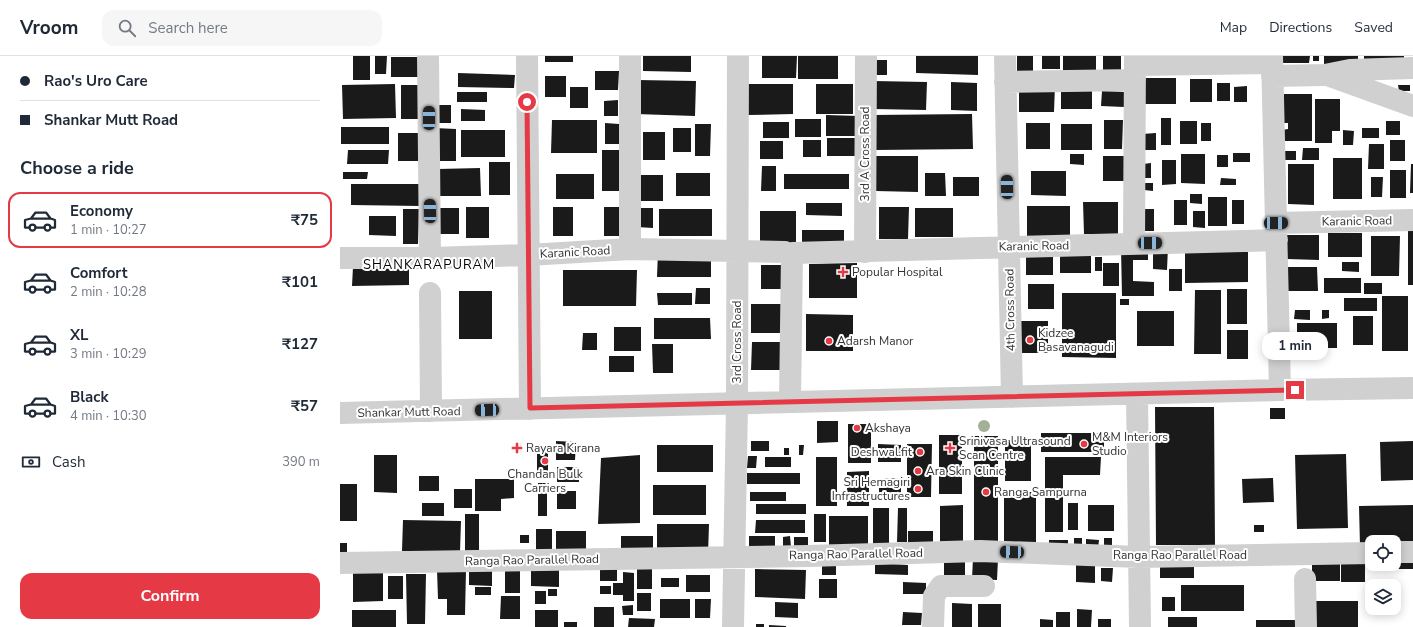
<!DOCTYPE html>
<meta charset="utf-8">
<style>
body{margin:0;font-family:"Nunito Sans",sans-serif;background:#f6f6f7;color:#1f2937;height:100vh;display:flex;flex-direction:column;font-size:15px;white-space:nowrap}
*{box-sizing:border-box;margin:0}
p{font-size:13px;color:#747a83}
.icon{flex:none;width:22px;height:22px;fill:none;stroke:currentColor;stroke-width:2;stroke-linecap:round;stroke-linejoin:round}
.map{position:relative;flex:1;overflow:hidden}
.sheet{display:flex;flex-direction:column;background:#fff;width:340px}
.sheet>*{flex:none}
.banner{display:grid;align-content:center;height:88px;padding:0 20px;background:#fff}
.fabs{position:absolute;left:1025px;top:479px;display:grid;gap:8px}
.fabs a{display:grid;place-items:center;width:36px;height:36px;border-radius:8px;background:#fff;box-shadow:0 2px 10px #0003;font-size:20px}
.end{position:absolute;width:18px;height:18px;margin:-9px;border:5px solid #e63946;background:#fff;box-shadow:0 0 0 2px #fff}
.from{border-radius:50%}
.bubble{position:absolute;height:28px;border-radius:12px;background:#fff;box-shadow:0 2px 10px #0003;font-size:13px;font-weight:700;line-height:28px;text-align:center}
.car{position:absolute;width:12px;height:24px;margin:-12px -6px;border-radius:5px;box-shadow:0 0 3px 1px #0007;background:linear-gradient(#222 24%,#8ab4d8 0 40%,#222 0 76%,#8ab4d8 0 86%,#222 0)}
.banner b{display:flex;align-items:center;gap:14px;height:38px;font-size:15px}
.banner b+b{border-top:1px solid #e0e1e3}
.banner i{width:10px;height:10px;background:#1f2937}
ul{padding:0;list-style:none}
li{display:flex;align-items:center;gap:12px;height:56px;margin:0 8px 6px;padding:0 12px;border:2px solid transparent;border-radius:12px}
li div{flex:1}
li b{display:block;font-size:15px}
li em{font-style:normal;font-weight:700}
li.active{border-color:#e63946}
li>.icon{width:36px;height:36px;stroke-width:1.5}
h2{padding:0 20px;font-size:18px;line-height:48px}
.pay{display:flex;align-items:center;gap:10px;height:44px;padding:0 20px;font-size:15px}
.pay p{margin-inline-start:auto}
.cta{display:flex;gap:8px;margin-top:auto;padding:8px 20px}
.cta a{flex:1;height:46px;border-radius:12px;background:#e63946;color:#fff;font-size:16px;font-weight:700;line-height:46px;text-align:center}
header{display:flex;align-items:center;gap:24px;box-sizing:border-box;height:56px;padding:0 20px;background:#fff;border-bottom:1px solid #e0e1e3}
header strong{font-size:19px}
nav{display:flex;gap:22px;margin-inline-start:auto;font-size:14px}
.search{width:280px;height:36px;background:#f6f6f7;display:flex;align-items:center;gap:10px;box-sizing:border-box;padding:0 14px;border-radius:12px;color:#747a83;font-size:15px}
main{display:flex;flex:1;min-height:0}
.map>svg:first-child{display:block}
</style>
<header>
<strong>Vroom</strong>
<div class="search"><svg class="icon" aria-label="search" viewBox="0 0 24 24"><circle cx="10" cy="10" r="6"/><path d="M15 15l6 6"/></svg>Search here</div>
<nav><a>Map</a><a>Directions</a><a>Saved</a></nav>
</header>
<main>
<section class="sheet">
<div class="banner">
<b><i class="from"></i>Rao's Uro Care</b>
<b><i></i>Shankar Mutt Road</b>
</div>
<h2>Choose a ride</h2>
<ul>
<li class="active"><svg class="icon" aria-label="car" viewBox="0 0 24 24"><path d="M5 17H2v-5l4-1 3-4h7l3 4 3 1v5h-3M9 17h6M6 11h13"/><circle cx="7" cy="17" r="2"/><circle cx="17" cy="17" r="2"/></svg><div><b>Economy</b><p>1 min · 10:27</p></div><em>₹75</em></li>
<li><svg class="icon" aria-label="car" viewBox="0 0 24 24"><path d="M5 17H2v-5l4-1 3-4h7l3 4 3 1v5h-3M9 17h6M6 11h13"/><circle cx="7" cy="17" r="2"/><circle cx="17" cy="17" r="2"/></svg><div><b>Comfort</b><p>2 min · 10:28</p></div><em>₹101</em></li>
<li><svg class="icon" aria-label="car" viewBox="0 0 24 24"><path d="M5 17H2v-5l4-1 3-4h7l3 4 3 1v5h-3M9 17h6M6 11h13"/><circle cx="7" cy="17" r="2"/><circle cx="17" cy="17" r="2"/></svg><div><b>XL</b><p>3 min · 10:29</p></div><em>₹127</em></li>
<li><svg class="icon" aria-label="car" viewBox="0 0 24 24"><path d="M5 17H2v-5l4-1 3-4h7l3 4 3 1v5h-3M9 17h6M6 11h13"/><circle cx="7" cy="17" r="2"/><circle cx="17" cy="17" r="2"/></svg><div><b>Black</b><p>4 min · 10:30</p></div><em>₹57</em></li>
</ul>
<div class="pay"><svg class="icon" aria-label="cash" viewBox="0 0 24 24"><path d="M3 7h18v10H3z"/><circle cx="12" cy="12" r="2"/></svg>Cash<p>390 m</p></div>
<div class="cta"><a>Confirm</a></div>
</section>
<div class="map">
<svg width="1073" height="571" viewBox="0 0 1073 571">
<rect width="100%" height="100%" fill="#fff"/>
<!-- building -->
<path fill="#1a1a1a" d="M13,0h17v24h-17z
M35,0h12l-1,18h-11z
M205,0h28v6h-28z
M303,0h48v16l-48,-1z
M422,0h35l-1,22h-34z
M458,0h40v23h-40z
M576,0h62v19l-62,-2z
M677,0h16v17h-16z
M702,0h18v13h-18z
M723,0h33v16h-33z
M763,0h18v18h-18z
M941,0h29l-1,7h-28z
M973,0h6v5h-6z
M984,0h34v9h-34z
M1024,0h40v5h-40z
M51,1h27v20h-27z
M530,4h17v15h-17z
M255,15h24l-1,19h-23z
M118,17l57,2 -1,13 -56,-1z
M205,20h21v21h-21z
M803,22h33v26h-33z
M850,23h22v23h-22z
M297,24l59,1 -1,35 -59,-2z
M533,25l54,1 -1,28 -53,-1z
M611,26l26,1v28l-26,-1z
M877,27h13v18h-13z
M55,28l1,34 -53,1 -1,-34z
M407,28h46v30l-46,1z
M476,28h37v30h-37z
M721,28h31v25h-31z
M61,29h21v34h-21z
M679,29h36l-1,27h-35z
M1058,29h12v6h-11z
M907,30v16h-13v-15z
M230,31h18v21h-18z
M762,35l23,1 -1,15 -23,-1z
M117,36h30v10h-30z
M944,38h28v47h-30v-11l6,-1v-6h-4z
M975,43h25v32h-8v12h-17z
M278,44v16h-14v-15z
M94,49h17v18h-17z
M121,53l24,1v11h-24z
M632,58l1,35 -99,1 -1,-35z
M486,59l33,1v20h-33z
M821,62h10v27h-10z
M455,63h26v18h-26z
M212,64h45v33h-46z
M764,64h19l-1,29h-18z
M840,65h17v23h-17z
M1046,65h14v14h-14z
M423,66h26v16h-26z
M265,67l14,1v20h-14z
M686,67h24v26h-24z
M861,67h10v18h-10z
M355,68h16l-1,32h-15z
M721,68h31v26h-31z
M1,71h48v17h-48z
M94,72l22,1v32h-22z
M333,72h18v24h-18z
M1022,72h17v10h-17z
M121,74h44v27h-44z
M1003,74l11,1 -1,14h-10z
M303,76h22v28h-22z
M58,77h20v28h-20z
M816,77v17h-14v-16z
M487,82h29v18h-29z
M463,84h18v17h-18z
M1050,84h15v21h-15z
M420,85h23v18h-23z
M1029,88h15v25h-16z
M963,92h16v12h-17z
M8,94h41l-1,14h-41z
M262,94h23l-1,41h-22z
M940,95h16v9h-16z
M893,97h17v9h-17z
M730,98h14v11l-14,-1z
M841,98h24v30l-24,-1z
M877,99h11v12h-11z
M536,100h42v36l-42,-1z
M763,100h22v25h-22z
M993,102h29v41h-29z
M822,104h14v24l-14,1z
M149,106h21v33h-21z
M811,107v15h-8v-14z
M948,108h26v41l-26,-1z
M1071,108h2v29h-3z
M422,110h14v25h-15z
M140,112l1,28h-43v-27z
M1050,114h16v28h-16z
M691,115h35v25l-35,-1z
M3,116h25l-1,7h-24z
M336,117h34v23h-34z
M585,117h20l1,23h-21z
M216,118h38v25h-38z
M444,118h65v15h-65z
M298,119h25v26h-25z
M613,121h26v19h-26z
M1031,121h12l-1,20h-11z
M881,122l15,1v6h-16z
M804,127h9v8l-9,-1z
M11,128h69v22l-69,-1z
M850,138h12v10l-12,-1z
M868,141h19v29h-19z
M834,144h13v25h-13z
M892,144h12v24h-12z
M743,146h35v32h-34z
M466,147h36v13l-36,-1z
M687,150h43v31h-43z
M126,151h23v31h-23z
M213,151h20v29h-20z
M264,151h18v29h-18z
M539,151h30l-1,32h-29z
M100,152h19v26h-19z
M297,152h16v20l-16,-1z
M575,152h38v29h-38z
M63,153h16l-1,35h-15z
M319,153h53v27h-53z
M802,153h12v22h-13z
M420,155h36v32h-36z
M853,155h12v17l-12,-1z
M29,160h27v20l-27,-1z
M1068,170h5v59h-5z
M462,174h42v17h-42z
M988,177h34v24h-34z
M947,179h32v25l-32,-1z
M1031,180h29l-1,40h-28z
M813,191h15l-1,23 -14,-1z
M781,192h27v12h-15v21l21,1v14h-32z
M720,193h31v24h-31z
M686,194h27v25h-27z
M318,195l53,1v25h-54z
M845,196h63v30l-63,1z
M755,201h7v14h-7z
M1002,206h17v10l-17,-1z
M517,207v35h-48v-34z
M763,207h16v23h-16z
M421,209h23v24h-23z
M13,211h56v18l-57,1z
M947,211h30l1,24h-31z
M829,213h13v22h-13z
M223,214h74l-1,36h-73z
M984,222h37v15h-37z
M1024,227h18v11h-18z
M688,228h26v25h-26z
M356,232h14v16h-15z
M887,233h20v35h-20z
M855,234h26v64h-27z
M119,235h33v48h-33z
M317,237h35v12h-34z
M722,237h54v65l-54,-1z
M1042,240h26v55h-26z
M1004,242h33v13h-33z
M780,243h9v6h-9z
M411,248h35v29h-35z
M955,254h15v10l-16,-1z
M982,254h7v8l-7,1z
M797,255h37v35h-37z
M466,258l47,1v36h-47z
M1013,260h20v29h-20z
M314,262h56l1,21h-57z
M679,265h29v32h-29z
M957,267h40v25h-40z
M274,271h27v24h-27z
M887,274h21v29h-21z
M243,277h14v17h-15z
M412,286h33v28h-34z
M312,288h21v29h-20z
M269,300h25v16h-25z
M815,351h59l1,138h-59z
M930,352h15v11h-15z
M477,365h21v21l-21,1z
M508,368h23v39h-23z
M701,377h63v19h-63z
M599,379h23v59h-23z
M634,380h24v112l-24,-1z
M665,384h26v41h-26z
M216,385l20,1 -1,18h-19z
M411,385h18v10h-18z
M1073,385v39l-32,1 -1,-39z
M538,388l23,1v17h-23z
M567,388h25l-1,53h-24z
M317,389h56v27h-56z
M459,389h5l-1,10h-4z
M197,392h11v27h-11z
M444,392h5v7h-5z
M1006,398l2,74 -51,1 -2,-74z
M34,399h23v38l-23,-1z
M300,399v68l-42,1 3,-66z
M408,400h9l-1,12h-9z
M425,401h26v10h-26z
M476,401h21v49h-21z
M705,401h56l-1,18h-37v57h-18z
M217,411h22v15h-22z
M529,415v35h-22v-34z
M407,417h53v11h-53z
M79,420h20v15h-20z
M561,422v19h-22v-18z
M933,422l1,24 -31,1 -1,-24z
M135,423h39v19l-13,1v12h-26z
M198,427h9v33h-9z
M0,428h17v37h-17z
M313,429h53v30h-53z
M114,433h18v19h-18z
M217,435h19v18h-19z
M410,436h36v9h-36z
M664,436h32v55h-32z
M82,447h22v13h-22z
M728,447h10v27h-10z
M416,448h50v10h-50z
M623,449v41h-23v-40z
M748,449h26v26h-26z
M1073,449v39l-19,-2h-22v3l-12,1 -1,-40z
M533,452h16v37h-16z
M558,452h9v34h-10z
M125,458h14v41h-14z
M474,458h12v28h-12z
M489,460h39v33h-39z
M63,464l58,1 -1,31 -58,-1z
M416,464h49v13h-50z
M317,468h52l-1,31h-51z
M914,469h10v7h-10z
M196,473h16v27h-16z
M216,475h30v23h-30z
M568,475h25v16h-25z
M180,479h9v8h-9z
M281,480h32v17h-32z
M409,480h26v15h-26z
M450,480l1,11h-8v-10z
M454,481h14v10l-14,1z
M734,482h8v8h-8z
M764,482h8v9h-8z
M746,483l13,1 -1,9h-12z
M709,484h19v8h-19z
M0,487h7v17h-7z
M1054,500h19v13h-42v-5h23z
M972,501h28v24h-28z
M1025,501v25h-24v-24z
M633,502l25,1 -1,21 -25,-1z
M604,504h21v22l-21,-1z
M482,507h14v12h-14z
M535,507l33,2v10l-33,-1z
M260,508h17v17h-17z
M736,508l19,1v18l-19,-1z
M820,508h34v14h-34z
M191,511l28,1v19l-28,-1z
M297,511h15v22h-15z
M129,512h23v18l-23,-1z
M761,512h12l-1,14 -11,-1z
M415,513l51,1 -1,29 -50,-2z
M97,514h29l-1,45h-18v-16h-9z
M165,514h15v23h-15z
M13,516h30v29l-30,1z
M283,516l11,1v28h-11v-6h-10v-12h10z
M66,518h20l-1,50h-18z
M346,519h24v17h-24z
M48,520h15v23h-15z
M321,522h18v9h-18z
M479,523h18v19h-18z
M563,526l23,1v11h-23z
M841,529h63v26h-63z
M260,530h11v8h-11z
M135,531h16v8h-16z
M208,533h9v7h-9z
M195,535h11v13h-11z
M297,537h14v18h-14z
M161,540h19v23h-20z
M822,541h13v14h-13z
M320,543h30v19h-30z
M355,543h16l-1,19h-15z
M974,545h44v26h-44z
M435,546l23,1v15l-23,-1z
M612,547l20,1v23h-20z
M638,548h23v23h-23z
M293,549v10h-10l-1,-9z
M254,551h20v20h-20z
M737,553l15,1 -1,17h-14z
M12,554h44v17h-44z
M195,554h23v17h-23z
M563,556l19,1 -1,12h-19z
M716,556h14v15h-14z
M828,561h29v10h-29z
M289,562l26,1 -1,8h-26z
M700,563l13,1v7h-13z
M758,563h13v8h-13z
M916,564h40v7h-40z
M224,566h13v5h-13z
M416,568h8v3h-8z
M429,569l17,1v1h-17z"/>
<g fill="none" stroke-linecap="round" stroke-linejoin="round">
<!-- minor -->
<path stroke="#d0d0d0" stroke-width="22" d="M88,0l2,202
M187,0l3,353
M665,0l7,341
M932,0l8,334
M795,9l137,-2
M987,19l86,31
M932,20l53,-1 25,-5 63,-2
M665,26l130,-2
M936,167l137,-3
M794,188l1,-188
M290,193v-193
M525,196l1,-196
M0,202h90l98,-3 102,-6 155,3
M90,237l1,118
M797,338l3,233
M450,346l2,-149 485,-13
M0,357l940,-23 133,-2
M1054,496h19
M0,507l468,-7 172,-5 159,6 233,-4
M965,523l1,48
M393,571l4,-223 1,-348
M593,571l1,-31 7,-10h43"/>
</g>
<!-- trees -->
<circle fill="#a2b095" cx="644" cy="370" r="6"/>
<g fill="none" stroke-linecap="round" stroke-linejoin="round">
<!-- route -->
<path stroke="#e63946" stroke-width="5" d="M187,46l3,306 765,-18"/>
</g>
<!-- markers -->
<g fill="#e63946" stroke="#fff" stroke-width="1.5">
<path d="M501 210h4v4h4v4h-4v4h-4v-4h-4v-4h4z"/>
<circle cx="690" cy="284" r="4"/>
<circle cx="489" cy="285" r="4"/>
<circle cx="517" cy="372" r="4"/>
<circle cx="744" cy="388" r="4"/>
<path d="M175 386h4v4h4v4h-4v4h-4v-4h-4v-4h4z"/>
<path d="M608 386h4v4h4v4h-4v4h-4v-4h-4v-4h4z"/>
<circle cx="580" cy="396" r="4"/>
<circle cx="205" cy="405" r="4"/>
<circle cx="578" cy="415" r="4"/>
<circle cx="578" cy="433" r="4"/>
<circle cx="646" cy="436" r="4"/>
</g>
<g text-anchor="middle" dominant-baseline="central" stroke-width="4" stroke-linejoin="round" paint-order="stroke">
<!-- street labels -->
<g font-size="12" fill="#333" stroke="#fff">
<text transform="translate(525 98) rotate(-90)">3rd A Cross Road</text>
<text transform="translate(1017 165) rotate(-1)">Karanic Road</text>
<text transform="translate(694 190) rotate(-1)">Karanic Road</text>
<text transform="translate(235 196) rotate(-3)">Karanic Road</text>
<text transform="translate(670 254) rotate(-91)">4th Cross Road</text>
<text transform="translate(397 286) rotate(-90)">3rd Cross Road</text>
<text transform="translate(69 356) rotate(-1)">Shankar Mutt Road</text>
<text transform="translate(516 498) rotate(-1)">Ranga Rao Parallel Road</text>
<text x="840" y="499">Ranga Rao Parallel Road</text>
<text transform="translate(192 504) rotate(-1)">Ranga Rao Parallel Road</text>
</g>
<!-- poi labels -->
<g font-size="12" fill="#333" stroke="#fff" text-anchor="start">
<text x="512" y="216">Popular Hospital</text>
<text x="698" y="277">Kidzee<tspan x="698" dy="14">Basavanagudi</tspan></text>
<text x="497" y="285">Adarsh Manor</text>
<text x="525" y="372">Akshaya</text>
<text x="752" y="381">M&amp;M Interiors<tspan x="752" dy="14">Studio</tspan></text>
<text x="619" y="385">Srinivasa Ultrasound<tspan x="619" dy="14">Scan Centre</tspan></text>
<text x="186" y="392">Rayara Kirana</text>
<text x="572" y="396" text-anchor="end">Deshwal.fit</text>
<text x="586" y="415">Ara Skin Clinic</text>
<text x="205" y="418" text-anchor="middle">Chandan Bulk<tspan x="205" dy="14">Carriers</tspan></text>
<text x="570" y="426" text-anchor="end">Sri Hemagiri<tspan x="570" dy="14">Infrastructures</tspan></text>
<text x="654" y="436">Ranga Sampurna</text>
</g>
<!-- neighbourhood labels -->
<g font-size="13" letter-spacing="1" fill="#000" stroke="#fff">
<text x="89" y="209">SHANKARAPURAM</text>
</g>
</g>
</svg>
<div class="fabs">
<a><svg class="icon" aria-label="locate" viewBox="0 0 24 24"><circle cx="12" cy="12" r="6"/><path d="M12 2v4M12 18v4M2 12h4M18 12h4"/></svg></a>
<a><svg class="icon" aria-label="layers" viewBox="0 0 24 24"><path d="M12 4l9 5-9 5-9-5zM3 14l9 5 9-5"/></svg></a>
</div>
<i class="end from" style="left:187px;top:46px"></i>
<i class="end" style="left:955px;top:334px"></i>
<div class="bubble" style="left:922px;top:276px;width:66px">1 min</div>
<i class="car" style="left:89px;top:62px;rotate:0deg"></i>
<i class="car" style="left:667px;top:131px;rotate:359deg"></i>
<i class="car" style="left:90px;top:155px;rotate:359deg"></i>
<i class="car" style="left:936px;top:167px;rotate:89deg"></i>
<i class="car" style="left:810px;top:187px;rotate:89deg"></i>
<i class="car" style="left:147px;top:354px;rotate:268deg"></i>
<i class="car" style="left:672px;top:496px;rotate:272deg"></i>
</div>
</main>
